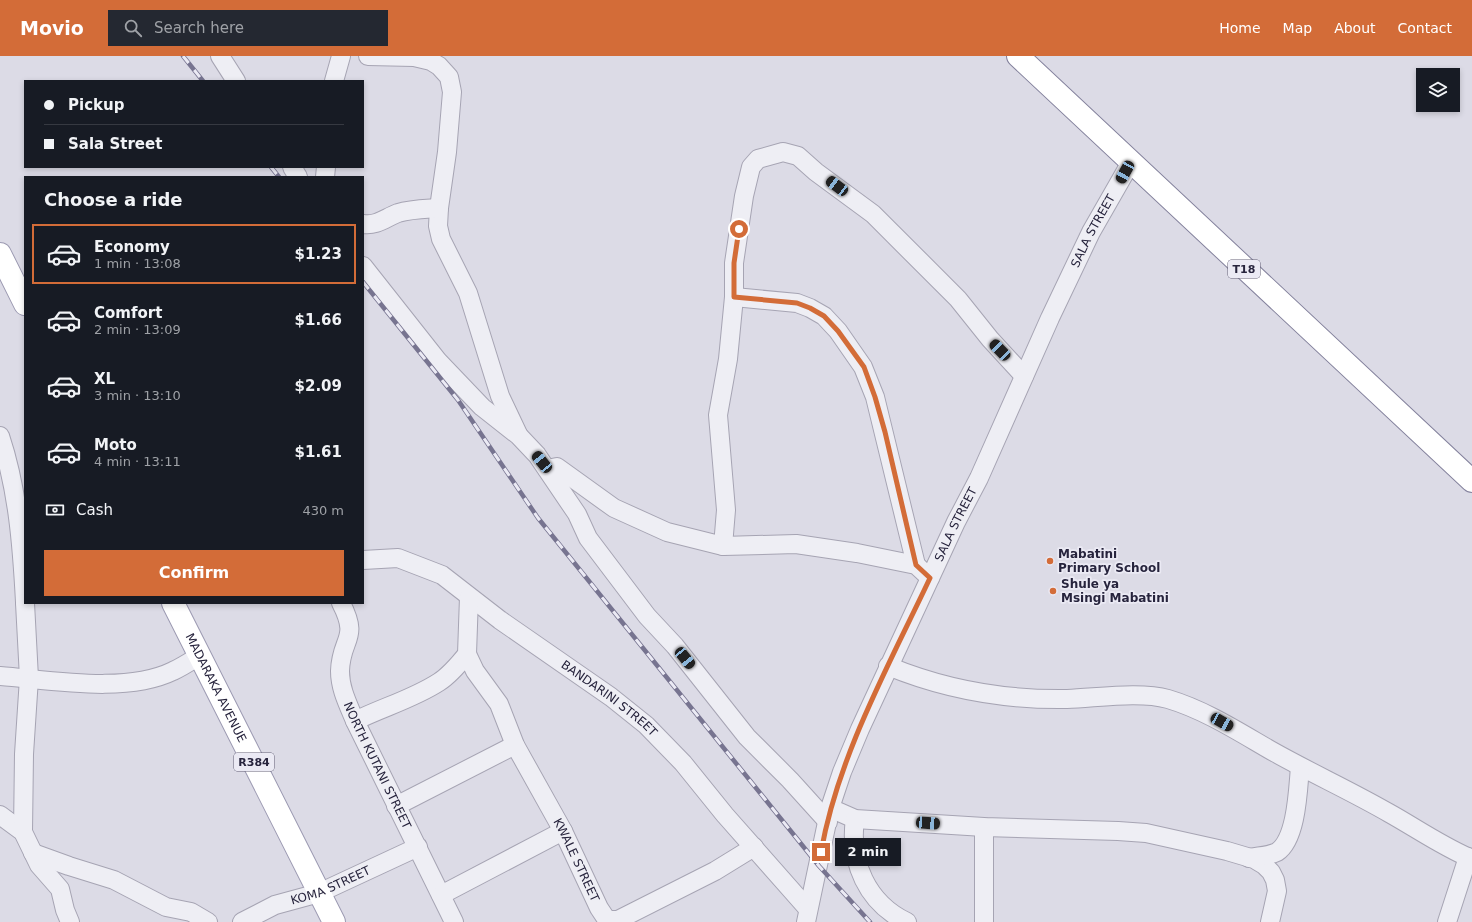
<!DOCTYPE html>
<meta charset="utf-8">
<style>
body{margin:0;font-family:"DejaVu Sans",sans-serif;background:#242831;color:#f1f3f6;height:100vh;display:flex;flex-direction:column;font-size:15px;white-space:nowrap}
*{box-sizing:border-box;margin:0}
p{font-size:13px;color:#9ea1a6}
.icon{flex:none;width:22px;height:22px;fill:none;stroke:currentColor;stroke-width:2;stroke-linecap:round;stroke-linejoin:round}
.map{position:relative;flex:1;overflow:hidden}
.drawer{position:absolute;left:24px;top:120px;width:340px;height:428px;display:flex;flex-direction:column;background:#171b24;border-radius:0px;box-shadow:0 2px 6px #0003}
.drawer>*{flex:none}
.banner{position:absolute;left:24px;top:24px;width:340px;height:88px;border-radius:0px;box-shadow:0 2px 6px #0003;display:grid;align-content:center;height:88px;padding:0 20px;background:#171b24}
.buttons{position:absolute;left:1416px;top:12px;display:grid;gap:8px}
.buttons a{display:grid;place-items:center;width:44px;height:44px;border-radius:0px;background:#171b24;box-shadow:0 2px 6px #0003;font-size:20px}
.end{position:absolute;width:18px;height:18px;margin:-9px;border:5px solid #d36c38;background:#fff;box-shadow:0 0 0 2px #fff}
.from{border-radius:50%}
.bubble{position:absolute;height:28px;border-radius:0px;background:#171b24;box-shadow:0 2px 6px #0003;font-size:13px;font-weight:800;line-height:28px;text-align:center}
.car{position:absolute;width:12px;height:24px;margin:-12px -6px;border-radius:5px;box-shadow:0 0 3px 1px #0007;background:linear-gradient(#222 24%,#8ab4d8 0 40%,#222 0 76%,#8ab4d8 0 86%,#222 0)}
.banner b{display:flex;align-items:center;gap:14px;height:38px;font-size:15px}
.banner b+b{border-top:1px solid #363941}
.banner i{width:10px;height:10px;background:#f1f3f6}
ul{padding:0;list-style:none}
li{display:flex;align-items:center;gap:12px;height:60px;margin:0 8px 6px;padding:0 12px;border:2px solid transparent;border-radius:0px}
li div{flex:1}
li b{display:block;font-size:15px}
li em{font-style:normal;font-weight:800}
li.selected{border-color:#d36c38}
li>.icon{width:36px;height:36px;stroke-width:1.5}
h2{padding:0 20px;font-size:18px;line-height:48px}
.pay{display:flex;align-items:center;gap:10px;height:44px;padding:0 20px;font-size:15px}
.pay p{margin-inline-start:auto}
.cta{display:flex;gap:8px;margin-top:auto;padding:8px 20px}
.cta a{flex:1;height:46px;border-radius:0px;background:#d36c38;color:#fff;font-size:16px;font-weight:800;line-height:46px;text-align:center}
header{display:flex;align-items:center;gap:24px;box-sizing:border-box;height:56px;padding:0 20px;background:#d36c38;color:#fff}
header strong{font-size:19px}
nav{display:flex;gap:22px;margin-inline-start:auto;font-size:14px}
.search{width:280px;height:36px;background:#242831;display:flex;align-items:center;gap:10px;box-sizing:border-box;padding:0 14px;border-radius:0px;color:#9ea1a6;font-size:15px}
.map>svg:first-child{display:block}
</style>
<header>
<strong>Movio</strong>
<div class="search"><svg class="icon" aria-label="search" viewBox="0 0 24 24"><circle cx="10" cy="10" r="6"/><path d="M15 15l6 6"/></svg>Search here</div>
<nav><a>Home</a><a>Map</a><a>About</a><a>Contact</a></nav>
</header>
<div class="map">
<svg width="1472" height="866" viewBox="0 0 1472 866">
<rect width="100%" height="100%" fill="#dcdbe6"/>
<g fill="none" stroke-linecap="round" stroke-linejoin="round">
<defs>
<g id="minor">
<path d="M220,0l16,25"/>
<path d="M368,0l46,1 17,4 8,5 10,11 3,15 -5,60 -8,56 -1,18 3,13 27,54 32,103 18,38"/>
<path d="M334,25l7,-25"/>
<path d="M292,111l6,10"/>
<path d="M325,121l1,-10"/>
<path d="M363,168c14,2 22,-6 35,-11 13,-4 27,-4 41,-5"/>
<path d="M363,210l75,95 44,46 37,29 18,19 40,59 11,24 59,78 28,30 72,91 43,43 38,42"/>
<path d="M734,241l63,6 13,5 14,8 14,15 25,36 12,30 41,168"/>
<path d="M0,380c18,54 22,110 25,166"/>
<path d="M547,413l10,-2 57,41 53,24 56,14 73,-2 61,9 59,12 14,13"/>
<path d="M723,490l3,-36 -8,-95 10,-56 6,-62v-34l10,-67 7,-29 7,-8 25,-7 15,4 18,16 57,42 85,85 32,40 34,37"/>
<path id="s1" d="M363,504l35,-2 44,17 58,45 111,77 35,28 37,38 42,52 83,94"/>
<path id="s2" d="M341,547c19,37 0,34 -1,68 0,18 8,33 15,50l99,201"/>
<path id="s3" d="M467,598l8,17 24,33 16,41 48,86 36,77 8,12h11l97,-49 39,-24"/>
<path d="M888,610c58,24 117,34 179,33 30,-1 73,-8 101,0 37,11 71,33 104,52 39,22 79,40 117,62 27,15 54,34 83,46"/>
<path d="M0,620c51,4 126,18 173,-5 9,-4 18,-10 26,-15"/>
<path d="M355,665c28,-14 58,-22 84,-39 11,-7 20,-18 28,-28l2,-57"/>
<path d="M396,750l119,-61"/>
<path d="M830,752l25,11 129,8 134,4 28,2 81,18 27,8 10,6 7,7 4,8 2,11 -7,31"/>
<path d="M0,759l23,17 16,33 21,24 5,21 5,12"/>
<path d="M855,763c-6,43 12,84 52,103"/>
<path d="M23,776l1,-78 5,-76 -4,-75"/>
<path d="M33,797l36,13 45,14 52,27 25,5 17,10"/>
<path d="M1249,802c9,-2 20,-2 28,-6 20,-13 21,-64 23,-85"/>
<path d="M441,839l122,-64"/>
<path id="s4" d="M242,866l33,-17 44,-12 99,-46"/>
<path id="s5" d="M806,866l24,-114 12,-36 18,-43 96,-207 23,-44 71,-160 41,-86 40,-70"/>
<path d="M984,866v-95"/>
<path d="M1447,866l21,-65"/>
</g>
<g id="major">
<path d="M0,198l25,50"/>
<path id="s6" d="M173,547l161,319"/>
</g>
<path id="highway" d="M1018,0l454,425"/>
</defs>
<!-- minor casing -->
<use href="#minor" stroke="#a6a4b3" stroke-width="20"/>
<!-- major casing -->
<use href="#major" stroke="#9c9ab2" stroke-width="24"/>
<!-- highway casing -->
<use href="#highway" stroke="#84829d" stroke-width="24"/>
<!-- minor -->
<use href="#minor" stroke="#eeeef4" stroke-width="18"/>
<!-- major -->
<use href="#major" stroke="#fff" stroke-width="22"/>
<!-- highway -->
<use href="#highway" stroke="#fff" stroke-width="22"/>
<defs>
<path id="rail" d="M183,0l20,25
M271,111l8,10
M363,226l95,118 80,118 281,348 51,56"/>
</defs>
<!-- rail casing -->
<use href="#rail" stroke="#777490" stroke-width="4.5"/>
<!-- rail -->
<use href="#rail" stroke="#ebeaf4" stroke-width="3" stroke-dasharray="9" stroke-linecap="butt"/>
</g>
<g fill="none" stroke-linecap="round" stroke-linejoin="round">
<!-- route -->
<path stroke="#d36c38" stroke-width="5" d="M739,173l-5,34v34l63,6 13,5 14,8 14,15 26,36 11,30 10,35 31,133 14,13c-41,87 -92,178 -109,274"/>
</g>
<!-- markers -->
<g fill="#d36c38" stroke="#ebeaf4" stroke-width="1.5">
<circle cx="1050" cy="505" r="4"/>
<circle cx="1053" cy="535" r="4"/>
</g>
<g text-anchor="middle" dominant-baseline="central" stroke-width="3.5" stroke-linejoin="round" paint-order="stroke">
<!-- shield labels -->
<g fill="#ebeaf4" stroke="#625f74" stroke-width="1">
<rect x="1228" y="204" width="32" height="18" rx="3"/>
<rect x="234" y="697" width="40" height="18" rx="3"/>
</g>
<g font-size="11" font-weight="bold" fill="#27243d">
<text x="1244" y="213">T18</text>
<text x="254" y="706">R384</text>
</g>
<!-- street labels -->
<g font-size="12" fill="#27243d" stroke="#ebeaf4">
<text stroke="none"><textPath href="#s5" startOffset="751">SALA STREET</textPath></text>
<text stroke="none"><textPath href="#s5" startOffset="427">SALA STREET</textPath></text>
<text stroke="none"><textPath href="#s6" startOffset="95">MADARAKA AVENUE</textPath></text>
<text stroke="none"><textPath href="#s1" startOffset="290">BANDARINI STREET</textPath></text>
<text stroke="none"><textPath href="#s2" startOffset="173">NORTH KUTANI STREET</textPath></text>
<text stroke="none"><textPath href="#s3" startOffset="234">KWALE STREET</textPath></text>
<text stroke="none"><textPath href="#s4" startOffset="96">KOMA STREET</textPath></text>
</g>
<!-- poi labels -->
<g font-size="12" font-weight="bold" fill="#27243d" stroke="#ebeaf4" text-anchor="start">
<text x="1058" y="498">Mabatini<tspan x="1058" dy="14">Primary School</tspan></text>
<text x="1061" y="528">Shule ya<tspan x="1061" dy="14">Msingi Mabatini</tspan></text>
</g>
</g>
</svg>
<div class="buttons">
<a><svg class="icon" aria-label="layers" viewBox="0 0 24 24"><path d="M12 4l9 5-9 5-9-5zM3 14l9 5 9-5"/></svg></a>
</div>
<i class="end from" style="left:739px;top:173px"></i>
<i class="end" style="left:821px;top:796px"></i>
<div class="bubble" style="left:835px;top:782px;width:66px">2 min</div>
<i class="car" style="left:1125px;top:116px;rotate:209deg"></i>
<i class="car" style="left:837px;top:130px;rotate:307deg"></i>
<i class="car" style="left:1000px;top:294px;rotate:316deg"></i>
<i class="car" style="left:542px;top:406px;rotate:321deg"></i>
<i class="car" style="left:685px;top:602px;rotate:141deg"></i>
<i class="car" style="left:1222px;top:666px;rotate:119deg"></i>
<i class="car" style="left:928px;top:767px;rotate:94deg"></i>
<div class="banner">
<b><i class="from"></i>Pickup</b>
<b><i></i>Sala Street</b>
</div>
<section class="drawer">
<h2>Choose a ride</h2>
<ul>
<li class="selected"><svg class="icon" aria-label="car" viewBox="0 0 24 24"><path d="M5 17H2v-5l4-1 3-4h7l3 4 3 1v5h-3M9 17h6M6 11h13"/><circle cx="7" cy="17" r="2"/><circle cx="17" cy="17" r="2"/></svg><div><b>Economy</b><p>1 min · 13:08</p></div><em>$1.23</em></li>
<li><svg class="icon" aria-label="car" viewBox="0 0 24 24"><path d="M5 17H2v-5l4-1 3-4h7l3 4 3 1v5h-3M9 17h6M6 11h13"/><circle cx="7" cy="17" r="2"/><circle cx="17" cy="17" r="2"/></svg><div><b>Comfort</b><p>2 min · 13:09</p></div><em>$1.66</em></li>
<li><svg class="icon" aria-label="car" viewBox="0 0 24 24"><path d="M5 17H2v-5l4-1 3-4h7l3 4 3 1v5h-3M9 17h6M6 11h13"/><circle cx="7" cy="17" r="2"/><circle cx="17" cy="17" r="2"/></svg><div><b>XL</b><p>3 min · 13:10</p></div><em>$2.09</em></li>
<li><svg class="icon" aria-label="car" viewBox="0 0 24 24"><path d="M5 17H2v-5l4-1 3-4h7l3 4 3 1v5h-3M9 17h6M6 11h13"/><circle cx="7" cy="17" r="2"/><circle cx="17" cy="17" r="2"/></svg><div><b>Moto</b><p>4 min · 13:11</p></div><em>$1.61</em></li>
</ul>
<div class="pay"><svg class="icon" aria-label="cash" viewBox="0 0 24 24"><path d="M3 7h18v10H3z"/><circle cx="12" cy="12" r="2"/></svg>Cash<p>430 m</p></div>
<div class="cta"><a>Confirm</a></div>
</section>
</div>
